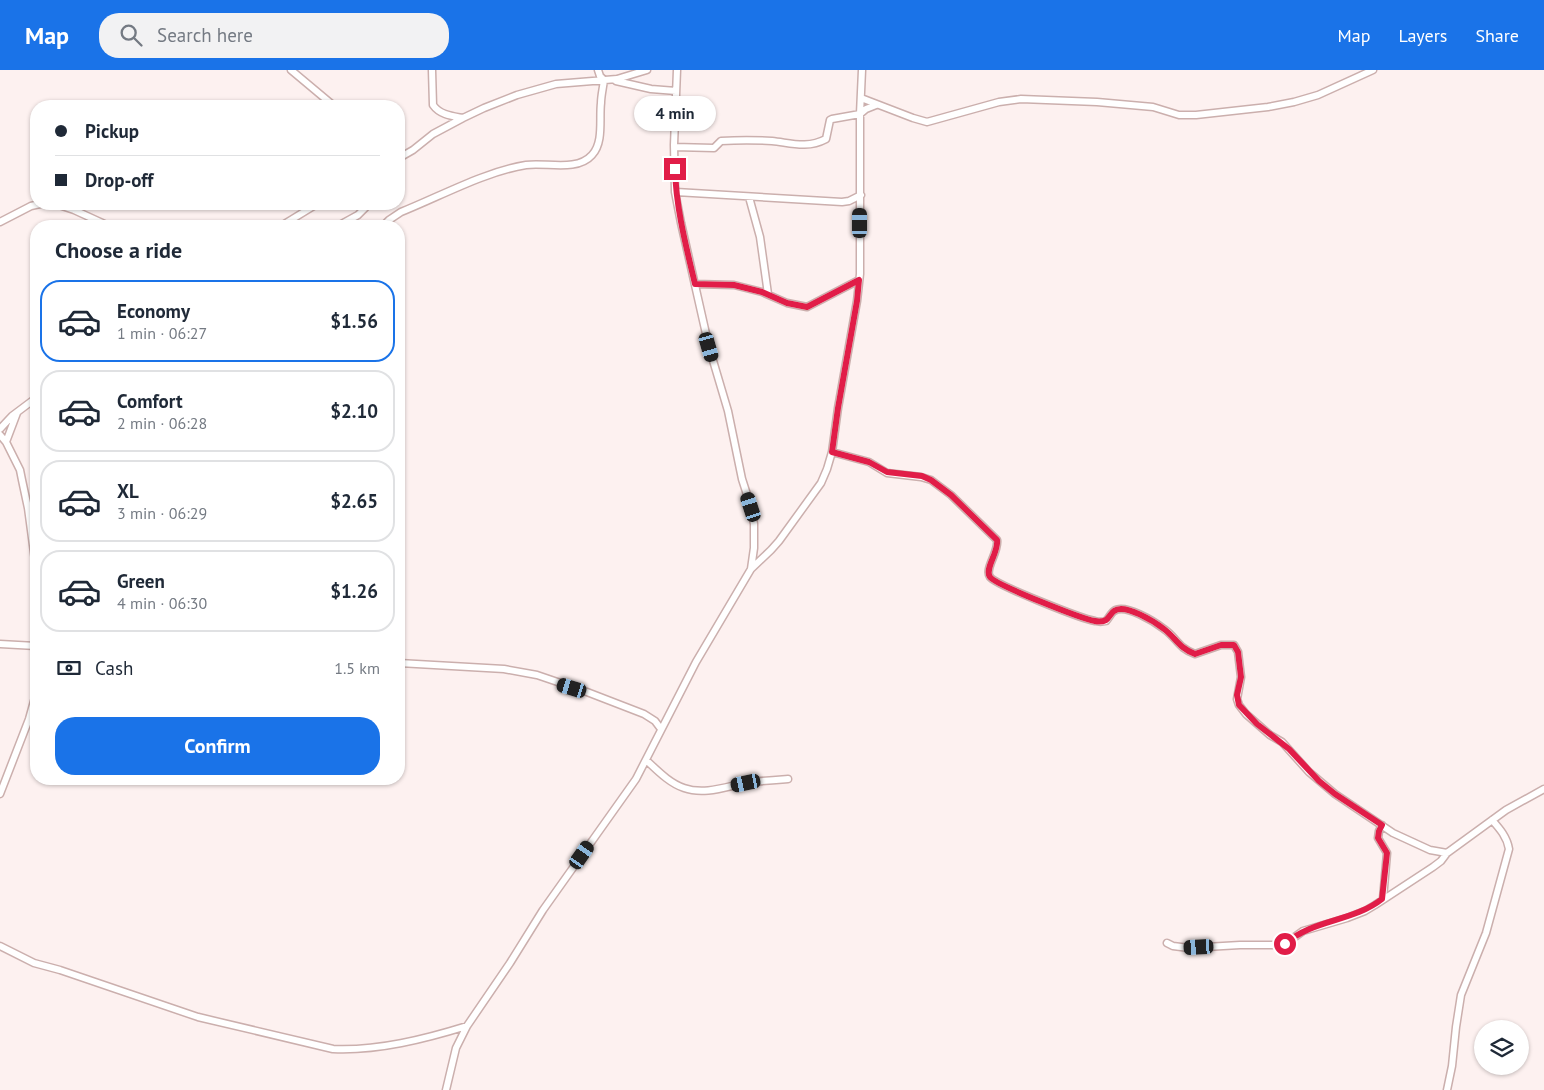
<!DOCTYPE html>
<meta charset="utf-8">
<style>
body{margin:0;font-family:"PT Sans",sans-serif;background:#f2f2f3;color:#1f2937;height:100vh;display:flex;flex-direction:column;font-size:19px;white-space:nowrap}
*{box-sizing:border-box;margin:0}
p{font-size:16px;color:#747a83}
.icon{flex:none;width:28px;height:28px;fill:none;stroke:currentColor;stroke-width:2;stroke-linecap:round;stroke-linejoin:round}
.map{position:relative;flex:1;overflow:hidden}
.details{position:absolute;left:30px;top:150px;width:375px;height:565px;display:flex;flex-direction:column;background:#fff;border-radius:20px;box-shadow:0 1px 4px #0004}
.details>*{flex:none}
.banner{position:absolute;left:30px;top:30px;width:375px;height:110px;border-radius:20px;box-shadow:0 1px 4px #0004;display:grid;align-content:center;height:110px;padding:0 25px;background:#fff}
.tools{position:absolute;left:1474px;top:950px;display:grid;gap:10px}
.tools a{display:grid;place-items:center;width:55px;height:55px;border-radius:50%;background:#fff;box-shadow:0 1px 4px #0004;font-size:25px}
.end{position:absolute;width:22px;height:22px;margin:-11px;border:6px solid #e11d48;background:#fff;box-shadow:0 0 0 2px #fff}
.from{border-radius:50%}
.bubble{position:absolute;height:35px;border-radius:18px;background:#fff;box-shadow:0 1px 4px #0004;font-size:16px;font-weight:700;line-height:35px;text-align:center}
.car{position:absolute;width:15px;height:30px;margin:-15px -8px;border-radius:6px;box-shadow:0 0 4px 1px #0007;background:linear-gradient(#222 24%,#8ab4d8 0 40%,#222 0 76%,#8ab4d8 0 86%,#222 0)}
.banner b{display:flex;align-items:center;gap:18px;height:48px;font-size:19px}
.banner b+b{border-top:1px solid #e0e1e3}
.banner i{width:12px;height:12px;background:#1f2937}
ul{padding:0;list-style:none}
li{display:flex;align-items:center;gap:15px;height:82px;margin:0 10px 8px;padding:0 15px;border:2px solid #e0e1e3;border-radius:20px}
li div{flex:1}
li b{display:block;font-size:19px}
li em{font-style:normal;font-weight:700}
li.current{border-color:#1a73e8}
li>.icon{width:45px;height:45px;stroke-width:1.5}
h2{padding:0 25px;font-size:22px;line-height:60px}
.pay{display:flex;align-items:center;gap:12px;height:55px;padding:0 25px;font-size:19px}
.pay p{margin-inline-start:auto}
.primary-button{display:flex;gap:10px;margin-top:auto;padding:10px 25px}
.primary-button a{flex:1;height:58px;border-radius:20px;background:#1a73e8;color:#fff;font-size:20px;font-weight:700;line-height:58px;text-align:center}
header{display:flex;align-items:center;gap:30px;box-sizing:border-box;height:70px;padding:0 25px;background:#1a73e8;color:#fff}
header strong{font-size:24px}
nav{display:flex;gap:28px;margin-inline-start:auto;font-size:18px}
.search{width:350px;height:45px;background:#f2f2f3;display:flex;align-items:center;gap:12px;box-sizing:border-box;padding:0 18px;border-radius:20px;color:#747a83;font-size:19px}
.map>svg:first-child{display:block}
</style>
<header>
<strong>Map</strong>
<div class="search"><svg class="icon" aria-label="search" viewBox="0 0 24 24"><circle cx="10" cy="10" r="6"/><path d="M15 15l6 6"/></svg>Search here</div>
<nav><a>Map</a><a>Layers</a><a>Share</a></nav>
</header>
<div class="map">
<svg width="1544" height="1020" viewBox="0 0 1544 1020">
<rect width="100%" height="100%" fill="#fdf1f0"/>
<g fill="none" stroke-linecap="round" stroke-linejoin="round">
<defs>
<path id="minor" d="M291,0l43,36
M432,0l1,35c7,10 19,11 30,13
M616,11l35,8 25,2
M861,28l52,20 14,4 72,-20 22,-3 76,3 56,5 26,8h17l72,-8 26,-5 24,-7 55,-25
M674,77l40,1 7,-7c17,-1 34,-1 51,0 19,2 35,8 54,-2l4,-19 2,-1 28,-5 6,-5 10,-4
M399,88l14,-8 20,-16 30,-16 21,-10 33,-13 39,-11 61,-5 30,-9
M676,122l166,10 7,-1 12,-6
M749,127l11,40 8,57
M56,134l18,6 35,16
M0,152l31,-16 9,-2
M281,156l36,-22
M338,156l20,-11 11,-11
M383,156l6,-6 12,-8c40,-16 83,-40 125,-47 20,-3 51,7 66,-10 12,-13 7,-36 9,-52 0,-7 2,-15 3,-23l-4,-4 -2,-6
M695,214l39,1 28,7 25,11 20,4 52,-27
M0,359l12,-13 24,-18
M0,365l6,7 14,28 2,10 6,28 8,60
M6,372l11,-29
M832,382l37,10 18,11 34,4 10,3 20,15 46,45c2,12 -13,29 -7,37 6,8 92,42 105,44 4,1 7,1 11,0 3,-3 5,-8 8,-10 11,-8 41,11 50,18 13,9 14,19 31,25l26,-9h13l4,7 3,25 -4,22 2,6 7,9 24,21 12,7 27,30 26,22 58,39 37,17 17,3
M751,499l20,-19 8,-9 42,-58 6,-14 5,-17 6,-44 19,-107 3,-27v-160l2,-44
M0,574l36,2
M399,593l105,6 33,6 50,17 57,22 11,7 6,8
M646,690c11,10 23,23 38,28 20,7 41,-1 61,-5 14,-2 29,-3 43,-4
M0,724l29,-75 7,-25
M1382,755l-3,6 -1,7 9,15 -4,46
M1167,873l6,3 16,2 51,-3h42l3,-1 18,-13 44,-13 18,-7 10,-6 58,-38 8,-6 6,-8 59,-43 38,-21
M0,876l34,17 26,7 138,47 135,32c45,2 92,-10 134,-23
M446,1020l10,-42 11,-22 43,-63 33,-53 93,-131 60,-117 55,-93 3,-21v-24l-3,-17 -9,-28 -14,-68 -19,-64 -28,-124 -6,-31 -1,-47 3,-75
M1447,1020l5,-24 4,-39 5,-32 25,-62 23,-84c-2,-12 -9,-20 -17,-29"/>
</defs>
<!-- minor casing -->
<use href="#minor" stroke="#cbafad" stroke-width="9"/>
<!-- minor -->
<use href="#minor" stroke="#fff" stroke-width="6"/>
</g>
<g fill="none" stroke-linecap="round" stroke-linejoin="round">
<!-- route -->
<path stroke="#e11d48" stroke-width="6" d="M675,99c1,39 11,77 20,115l39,1 28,7 25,11 20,4 52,-27 -2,21 -19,107 -6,44 37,10 18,10 35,4 9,4 20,15 46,45c2,12 -13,29 -7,37 6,8 92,42 105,44 4,1 7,1 11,-1 3,-2 5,-7 8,-9 11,-8 41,11 50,18 12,9 15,19 31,25l26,-9h13l4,7 3,25 -4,18 2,10 18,19 32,25 30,32 16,13 47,31 -3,6 -1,7 9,15 -5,46c-29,23 -69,20 -97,45"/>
</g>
</svg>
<div class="tools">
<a><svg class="icon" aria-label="layers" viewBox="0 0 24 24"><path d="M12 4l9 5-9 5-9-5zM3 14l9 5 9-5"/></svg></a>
</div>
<i class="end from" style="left:1285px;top:874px"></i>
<i class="end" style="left:675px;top:99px"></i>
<div class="bubble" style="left:634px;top:26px;width:82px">4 min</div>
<i class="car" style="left:860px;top:153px;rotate:0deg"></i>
<i class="car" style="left:709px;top:277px;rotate:164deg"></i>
<i class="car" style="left:751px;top:437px;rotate:342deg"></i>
<i class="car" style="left:572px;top:618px;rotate:287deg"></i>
<i class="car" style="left:746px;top:713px;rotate:258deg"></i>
<i class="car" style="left:582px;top:785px;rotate:35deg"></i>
<i class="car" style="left:1199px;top:877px;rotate:267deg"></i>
<div class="banner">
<b><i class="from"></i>Pickup</b>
<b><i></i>Drop-off</b>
</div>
<section class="details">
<h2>Choose a ride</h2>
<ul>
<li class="current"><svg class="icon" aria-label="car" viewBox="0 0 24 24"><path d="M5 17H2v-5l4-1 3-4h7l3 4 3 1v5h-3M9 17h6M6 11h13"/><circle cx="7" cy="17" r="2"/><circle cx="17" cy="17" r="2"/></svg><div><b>Economy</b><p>1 min · 06:27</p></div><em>$1.56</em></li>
<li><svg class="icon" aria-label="car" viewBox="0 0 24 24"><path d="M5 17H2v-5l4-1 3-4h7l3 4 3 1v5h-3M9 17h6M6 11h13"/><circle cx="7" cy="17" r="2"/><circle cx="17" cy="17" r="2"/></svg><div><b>Comfort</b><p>2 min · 06:28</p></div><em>$2.10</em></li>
<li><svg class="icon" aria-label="car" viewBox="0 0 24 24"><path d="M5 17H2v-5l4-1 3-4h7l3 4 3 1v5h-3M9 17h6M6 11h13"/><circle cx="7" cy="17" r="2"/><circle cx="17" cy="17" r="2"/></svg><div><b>XL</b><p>3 min · 06:29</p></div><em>$2.65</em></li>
<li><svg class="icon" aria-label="car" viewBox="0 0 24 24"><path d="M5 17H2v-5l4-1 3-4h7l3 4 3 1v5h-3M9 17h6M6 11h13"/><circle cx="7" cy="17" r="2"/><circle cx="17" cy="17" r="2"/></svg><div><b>Green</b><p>4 min · 06:30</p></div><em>$1.26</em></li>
</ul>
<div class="pay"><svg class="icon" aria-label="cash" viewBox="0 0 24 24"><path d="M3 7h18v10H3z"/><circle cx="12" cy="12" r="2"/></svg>Cash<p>1.5 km</p></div>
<div class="primary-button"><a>Confirm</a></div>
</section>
</div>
